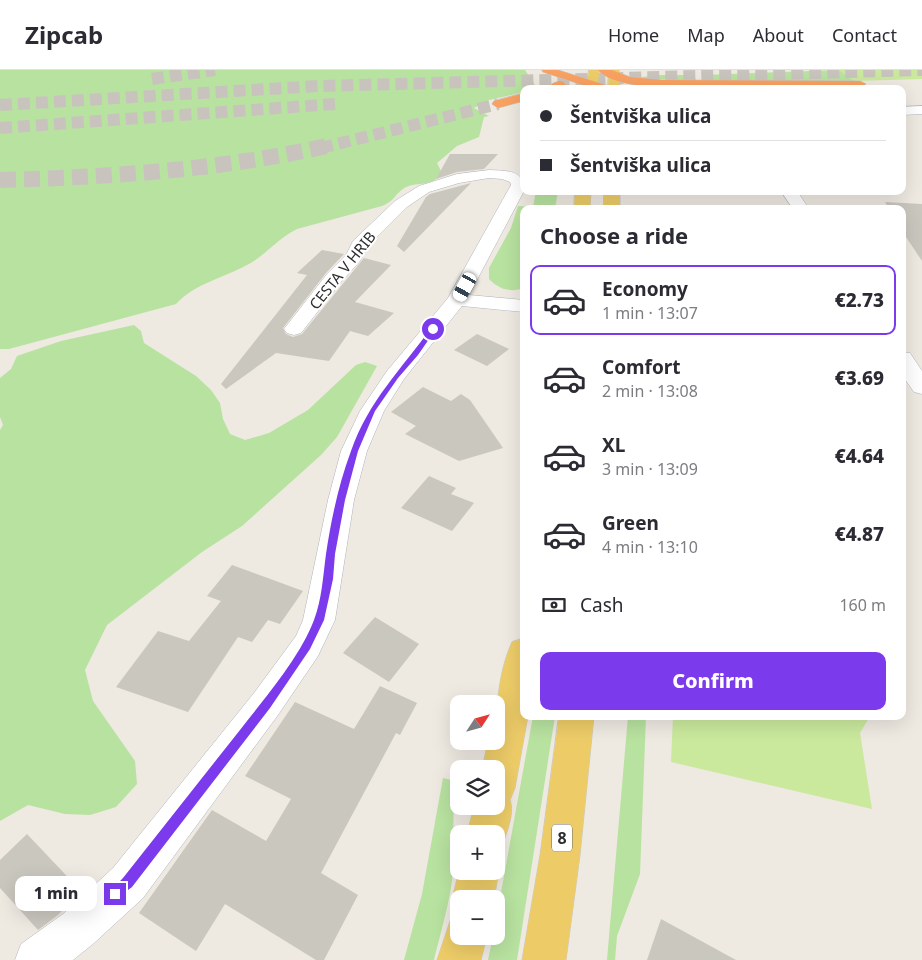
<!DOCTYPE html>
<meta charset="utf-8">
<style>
body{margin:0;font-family:"Noto Sans",sans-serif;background:#f2f2f3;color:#2b2b33;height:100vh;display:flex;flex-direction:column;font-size:19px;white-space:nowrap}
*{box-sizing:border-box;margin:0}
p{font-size:16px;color:#7c7c81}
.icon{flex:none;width:28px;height:28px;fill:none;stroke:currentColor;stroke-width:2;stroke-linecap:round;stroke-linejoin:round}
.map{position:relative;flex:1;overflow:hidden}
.panel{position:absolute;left:520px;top:135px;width:386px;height:515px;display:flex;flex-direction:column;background:#fff;border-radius:10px;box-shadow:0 5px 20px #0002}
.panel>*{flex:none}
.top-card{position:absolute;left:520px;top:15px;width:386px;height:110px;border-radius:10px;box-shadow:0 5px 20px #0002;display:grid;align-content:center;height:110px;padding:0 20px;background:#fff}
.needle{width:32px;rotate:54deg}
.fabs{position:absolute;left:450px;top:625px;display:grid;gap:10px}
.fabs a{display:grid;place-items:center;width:55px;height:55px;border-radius:10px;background:#fff;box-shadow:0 5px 20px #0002;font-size:25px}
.end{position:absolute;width:22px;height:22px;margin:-11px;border:6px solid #7c3aed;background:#fff;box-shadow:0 0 0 2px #fff}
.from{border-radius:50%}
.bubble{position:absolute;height:35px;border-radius:10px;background:#fff;box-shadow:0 5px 20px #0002;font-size:16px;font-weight:800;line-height:35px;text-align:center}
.car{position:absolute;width:15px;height:30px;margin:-15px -8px;border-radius:6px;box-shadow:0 0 4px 1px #0007;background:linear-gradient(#fff 24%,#345 0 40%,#fff 0 76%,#345 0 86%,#fff 0)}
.top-card b{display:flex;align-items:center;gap:18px;height:48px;font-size:19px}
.top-card b+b{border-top:1px solid #e1e1e2}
.top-card i{width:12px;height:12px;background:#2b2b33}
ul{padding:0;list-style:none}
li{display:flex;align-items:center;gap:15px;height:70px;margin:0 10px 8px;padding:0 10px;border:2px solid transparent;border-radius:10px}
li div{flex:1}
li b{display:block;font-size:19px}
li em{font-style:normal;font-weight:800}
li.selected{border-color:#7c3aed}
li>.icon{width:45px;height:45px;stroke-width:1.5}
h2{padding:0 20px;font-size:22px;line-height:60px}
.pay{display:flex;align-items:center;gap:12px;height:55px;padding:0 20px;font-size:19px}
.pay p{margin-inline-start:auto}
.cta{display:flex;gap:10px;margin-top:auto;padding:10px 20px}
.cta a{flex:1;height:58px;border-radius:10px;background:#7c3aed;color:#fff;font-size:20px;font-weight:800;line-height:58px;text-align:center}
header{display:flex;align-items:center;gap:30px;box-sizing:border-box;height:70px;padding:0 25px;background:#fff;border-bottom:1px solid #e1e1e2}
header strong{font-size:24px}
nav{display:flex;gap:28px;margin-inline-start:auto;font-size:18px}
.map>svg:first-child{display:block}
</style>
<header>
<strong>Zipcab</strong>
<nav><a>Home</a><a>Map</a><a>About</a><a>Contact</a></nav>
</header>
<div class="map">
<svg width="922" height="890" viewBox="0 0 922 890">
<rect width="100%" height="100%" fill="#eee9e1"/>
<!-- green -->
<path fill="#b8e2a0" d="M0,0h525l12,18 -13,1v3l-35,8 -15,8 15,8 -5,1 -5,20 -22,9 -20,17 5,10c-11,16 -27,7 -39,16 -10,7 -7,11 -21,17l-85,23c-19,9 -32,27 -50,36 -26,14 -51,18 -71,39l-167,45h-9z
M839,0l16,11 -146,1 -6,-7z
M657,5h35l5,6 -61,-3z
M536,121h22l-3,18h-31v79c-13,5 -26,1 -35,-9v-11l22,-40 7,-22 15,1z
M134,255l7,6 3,12 52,33 15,14 9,13 3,16 7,15 15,6 24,-7 39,-23 48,-45 9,-3 12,4 -40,71 -16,18 -79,71 -40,26 -95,73 -22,45 8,31 42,60 2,23 -21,23 -26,8 -25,-1 -37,-9 -28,16v-391l3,-5 -3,-8v-39l11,-9 6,-13 44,-15z
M533,646h22l-38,244h-29l5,-24h3v-16z
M628,646h18l-6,158 -23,62 -2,24h-8z
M443,708l13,3c-4,30 -2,59 -3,89 -2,30 -12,60 -19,90h-30l18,-66z"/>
<!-- pitch -->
<path fill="#cae99d" d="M839,0h83v9l-67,2z
M673,646h197l-10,17 12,76 -201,-47z"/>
<!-- building -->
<path fill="#cac7bf" d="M450,84h48l-14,15 -27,3 -21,7z
M471,113l-67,69 -7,-6 29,-49 4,-3z
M885,132l37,2v57l-20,-30v-22h-13z
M322,180l22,4 -18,19 -43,55 3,6 7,3 9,-3 62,-76 27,7 -36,37 39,11 -26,23 -18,-5 -21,30 -53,-8 -50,36 -5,-5 86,-109 -10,-2z
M477,264l32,15 -22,17 -33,-16z
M423,317l28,14 10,-7 9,6 33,48 -44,13 -54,-27 11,-8 -25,-14z
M429,406l27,12 -5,6 23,9 -22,28 -51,-23z
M232,495l71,26 -23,33 -12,-4 -16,22 -14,-5 -50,75 -72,-25 42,-56 31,10 32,-40 -14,-5z
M375,547l44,27 -30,38 -46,-29z
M380,616l37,17 -17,32 -4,-2 -75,140 37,22 -34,65h-8l-91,-56 -29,47 -57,-38 73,-103 54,31 25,-42 -46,-23 50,-74 59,27z
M27,764l54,57 -23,24 -20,15 -38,-42v-28z
M661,849l75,41h-89z"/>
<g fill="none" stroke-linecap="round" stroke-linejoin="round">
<!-- highway-tunnel-far1 -->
<path stroke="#c8c4bd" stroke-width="12" stroke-dasharray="12 6" stroke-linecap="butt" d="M152,9l63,-9
M0,35l319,-19 603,-16
M0,58l335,-24
M321,78l177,-44"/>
<!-- highway-tunnel -->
<path stroke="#c8c4bd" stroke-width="16" stroke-dasharray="16 8" stroke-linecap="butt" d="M0,110c110,-3 219,-10 327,-34"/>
<defs>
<path id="street" d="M922,36v8l-20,1v-8z
M489,100c17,1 35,-1 35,21l-55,104 55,5v12l-62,-6 -58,73 -20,32 -17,40 -13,49 -19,120 -17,36 -40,59 -135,183 -50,46 -20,16h-58l6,-16 42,-30 50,-46 141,-175 42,-57 7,-16 25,-120 13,-49 19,-40 27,-40 61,-73 63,-113 -1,-3 -8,-3 -13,-1 -30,5 -30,9 -22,15 -40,40 -7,14 -19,21 -40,51 -7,2 -7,-2 -3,-4 43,-55 19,-19 7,-14 42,-40 24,-15 38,-12z
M781,121h16l12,18h-16z
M902,282l8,1 12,18v23l-8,-2 -12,-17z"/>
<path id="primary" d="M589,0h10l-1,19h-12z
M609,0h10l1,19h-12z
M575,121h16l-1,18h-16z
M604,121h16v18h-16z
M524,568v78h4l-13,72 -5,12c5,14 -4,35 -9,48l-5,2v-16h-29l7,-28h22v-37h-14l6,-28h8c0,-33 2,-68 16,-99z
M559,646h35l-14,139 -14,105h-44l18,-105z
M496,794l3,7 -5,28h-35l-1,15 -6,-15 7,-28h37z
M459,847v19h28l-6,24h-44l13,-39z"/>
<path id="highway" d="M542,0h16l54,17 2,2h-19l-52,-17z
M598,0h14l18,7 32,3 198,1 6,3 -6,3 -17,1c-38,0 -76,0 -115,-1 -30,0 -110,6 -130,-17z
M524,23v8l-26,7 -6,-4 2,-3z"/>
</defs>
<!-- street casing -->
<use href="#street" stroke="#b1b4bd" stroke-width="1"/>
<!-- primary casing -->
<use href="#primary" stroke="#c9c9c9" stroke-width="1"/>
<!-- highway casing -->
<use href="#highway" stroke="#c9c9c9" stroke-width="1"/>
<!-- street -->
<use href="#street" fill="#fff" fill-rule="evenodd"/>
<!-- primary -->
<use href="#primary" fill="#edcc68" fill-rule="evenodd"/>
<!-- highway -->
<use href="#highway" fill="#f9a162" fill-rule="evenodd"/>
<defs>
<path id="highway-bridge" d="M555,19l5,-2"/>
</defs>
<!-- highway-bridge casing -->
<use href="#highway-bridge" stroke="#c9c9c9" stroke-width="13" stroke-linecap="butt"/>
<!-- highway-bridge -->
<use href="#highway-bridge" stroke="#f9a162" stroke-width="12"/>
</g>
<!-- route -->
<path fill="#7c3aed" d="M431,258l5,1 -18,26 -20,23 -23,33 -17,40 -13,49 -10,54 -2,25 -9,41 -14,29 -40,59 -138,179 -17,13 -4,-1 -2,-5 2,-4 12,-12c39,-49 78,-99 117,-148 25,-32 60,-73 74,-110 8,-21 9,-44 12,-66 5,-34 13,-71 25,-103 18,-51 50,-81 80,-123z"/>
<g text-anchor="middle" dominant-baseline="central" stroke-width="4" stroke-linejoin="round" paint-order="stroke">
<!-- far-street labels -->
<g font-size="15" fill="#2e2e2e" stroke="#fff">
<text transform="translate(342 200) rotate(-51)">CESTA V HRIB</text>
</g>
<!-- shield labels -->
<rect fill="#fff" stroke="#6d6d6d" stroke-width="1" x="552" y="754.5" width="20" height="27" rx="4"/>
<g font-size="16" font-weight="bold" fill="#2e2e2e">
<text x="562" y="768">8</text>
</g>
</g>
</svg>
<div class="fabs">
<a><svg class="needle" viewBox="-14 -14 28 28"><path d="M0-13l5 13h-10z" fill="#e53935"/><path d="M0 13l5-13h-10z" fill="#7c7c81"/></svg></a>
<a><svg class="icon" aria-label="layers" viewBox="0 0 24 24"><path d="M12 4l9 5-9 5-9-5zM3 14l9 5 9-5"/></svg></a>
<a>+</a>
<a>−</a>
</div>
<i class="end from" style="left:433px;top:259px"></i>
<i class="end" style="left:115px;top:824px"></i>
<div class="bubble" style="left:15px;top:806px;width:82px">1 min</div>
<i class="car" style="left:465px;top:217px;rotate:209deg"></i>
<div class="top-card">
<b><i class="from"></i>Šentviška ulica</b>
<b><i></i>Šentviška ulica</b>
</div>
<section class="panel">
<h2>Choose a ride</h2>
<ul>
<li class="selected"><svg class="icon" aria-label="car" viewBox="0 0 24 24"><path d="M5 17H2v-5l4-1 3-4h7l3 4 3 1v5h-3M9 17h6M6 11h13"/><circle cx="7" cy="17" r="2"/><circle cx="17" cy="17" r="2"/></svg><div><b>Economy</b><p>1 min · 13:07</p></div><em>€2.73</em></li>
<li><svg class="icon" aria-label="car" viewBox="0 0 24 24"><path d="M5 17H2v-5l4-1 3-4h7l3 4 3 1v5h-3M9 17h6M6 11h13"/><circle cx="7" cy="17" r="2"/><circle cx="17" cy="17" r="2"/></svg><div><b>Comfort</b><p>2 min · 13:08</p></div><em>€3.69</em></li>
<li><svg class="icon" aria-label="car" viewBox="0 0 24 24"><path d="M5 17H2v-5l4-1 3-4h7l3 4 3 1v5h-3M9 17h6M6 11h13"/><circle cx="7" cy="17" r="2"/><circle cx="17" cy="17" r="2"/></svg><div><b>XL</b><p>3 min · 13:09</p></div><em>€4.64</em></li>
<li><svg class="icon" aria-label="car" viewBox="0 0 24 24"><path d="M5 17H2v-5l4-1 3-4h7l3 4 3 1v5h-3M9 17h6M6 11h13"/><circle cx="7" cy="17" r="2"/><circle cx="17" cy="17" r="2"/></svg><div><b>Green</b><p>4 min · 13:10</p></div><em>€4.87</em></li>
</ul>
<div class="pay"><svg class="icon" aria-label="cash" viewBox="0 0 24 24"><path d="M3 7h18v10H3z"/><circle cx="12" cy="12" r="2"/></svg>Cash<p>160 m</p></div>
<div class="cta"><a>Confirm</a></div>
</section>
</div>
